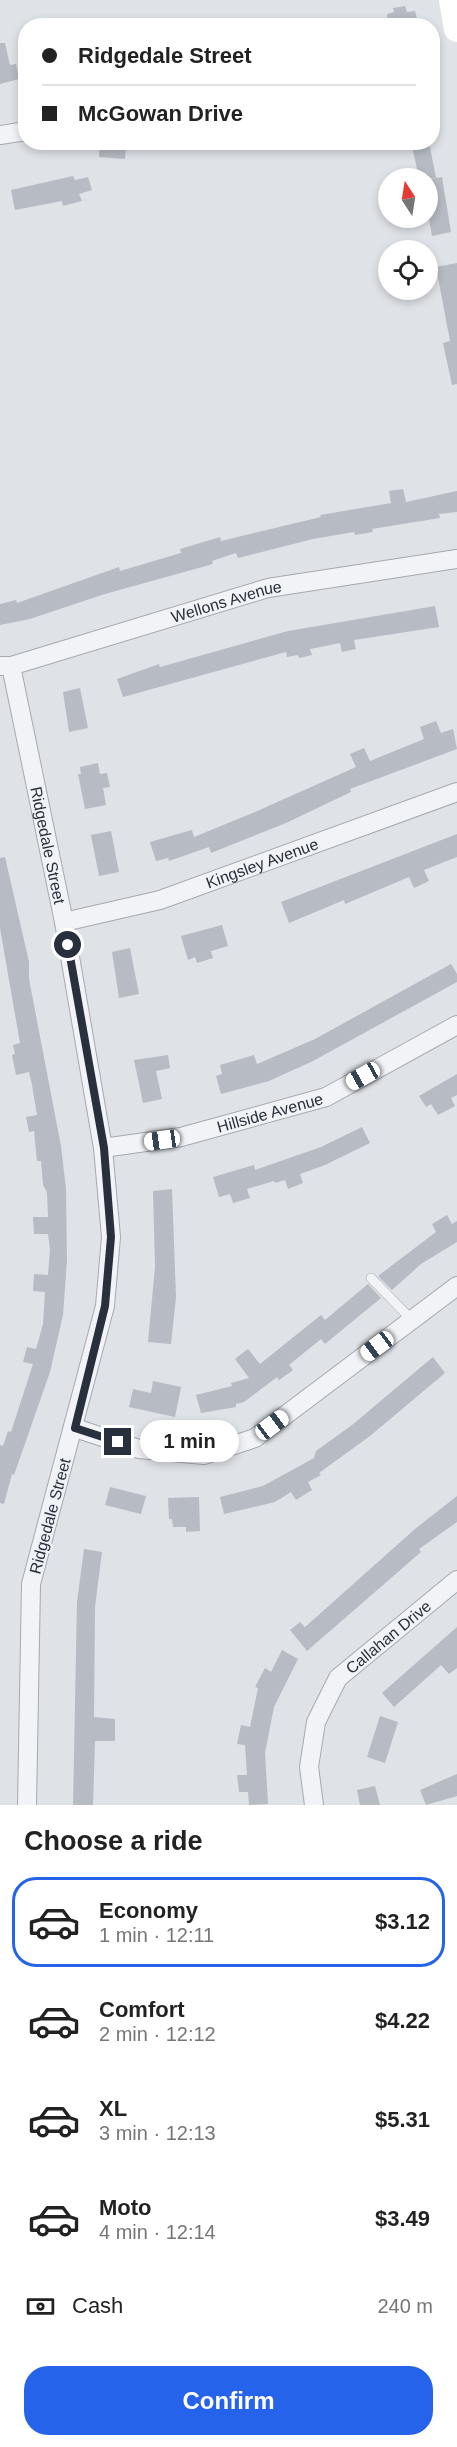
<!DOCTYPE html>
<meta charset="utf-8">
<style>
body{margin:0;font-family:Helvetica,sans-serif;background:#f6f6f6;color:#222;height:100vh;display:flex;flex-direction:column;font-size:22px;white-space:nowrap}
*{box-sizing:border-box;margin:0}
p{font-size:20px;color:#767676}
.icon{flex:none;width:33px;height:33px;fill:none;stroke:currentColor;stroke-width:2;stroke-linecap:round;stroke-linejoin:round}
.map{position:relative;height:1805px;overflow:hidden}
.drawer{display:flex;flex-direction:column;background:#fff;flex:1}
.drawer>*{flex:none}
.hud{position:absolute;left:18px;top:18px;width:422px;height:132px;border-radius:24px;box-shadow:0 3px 9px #0003;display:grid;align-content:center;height:132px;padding:0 24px;background:#fff}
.needle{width:39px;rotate:348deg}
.buttons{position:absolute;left:378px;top:168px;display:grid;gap:12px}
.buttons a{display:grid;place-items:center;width:60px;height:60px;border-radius:50%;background:#fff;box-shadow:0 3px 9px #0003;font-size:30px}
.end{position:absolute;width:27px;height:27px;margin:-14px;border:8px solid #29303d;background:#fff;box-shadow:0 0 0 3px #fff}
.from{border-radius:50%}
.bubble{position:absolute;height:42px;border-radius:21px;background:#fff;box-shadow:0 3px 9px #0003;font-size:20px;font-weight:700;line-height:42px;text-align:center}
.car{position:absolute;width:18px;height:36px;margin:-18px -9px;border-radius:8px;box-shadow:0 0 4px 2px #0007;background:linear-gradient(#fff 24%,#345 0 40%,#fff 0 76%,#345 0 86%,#fff 0)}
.hud b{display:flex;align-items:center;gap:21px;height:57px;font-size:22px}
.hud b+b{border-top:2px solid #e0e0e0}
.hud i{width:15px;height:15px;background:#222}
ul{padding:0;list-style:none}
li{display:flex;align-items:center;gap:18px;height:90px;margin:0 12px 9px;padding:0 12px;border:3px solid transparent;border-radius:24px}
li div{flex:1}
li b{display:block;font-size:22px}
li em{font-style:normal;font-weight:700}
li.active{border-color:#2563eb}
li>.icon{width:54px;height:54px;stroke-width:1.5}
h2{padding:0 24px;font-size:27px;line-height:72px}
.pay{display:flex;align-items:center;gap:15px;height:66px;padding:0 24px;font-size:22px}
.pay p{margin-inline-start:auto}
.button{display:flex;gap:12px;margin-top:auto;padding:12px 24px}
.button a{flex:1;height:69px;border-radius:24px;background:#2563eb;color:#fff;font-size:24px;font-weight:700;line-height:69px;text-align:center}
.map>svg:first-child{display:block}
</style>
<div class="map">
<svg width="457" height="1805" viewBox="0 0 457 1805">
<rect width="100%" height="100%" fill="#dfe2e7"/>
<!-- building -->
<path fill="#b7bbc3" d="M405,6l2,6 8,-1 3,11 -4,1v3h-26l-1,-12 7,-2 -1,-4z
M0,43h5l5,22 6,-1 3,15 -19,5z
M100,142h26l-1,17 -26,-2z
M411,142h18l7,36 6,-1 9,55 -19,4 -4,-23v-33l7,-2h-16z
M73,176l2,4 13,-3 4,13 -13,4 3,7 -19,5 -1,-5 -47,9 -4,-20z
M457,263v121l-5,1 -9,-42 7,-2 -14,-74z
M403,489l3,13 51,-11v21l-18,2 1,4 -68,11 1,3 -18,3 -1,-3 -41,7 -75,19 -2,-5 -24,8 1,3 -108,30 -75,25 -30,6v-21l16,-4 1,3 102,-36 1,4 61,-18 -1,-4 40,-12 1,4 100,-24 -1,-2 71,-12 -2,-12z
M435,606l4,21 -85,13 2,9 -14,3 -2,-9 -30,6 2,6 -13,3 -1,-3 -11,2 -1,-5 -163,45 -6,-18 42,-15 1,3 128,-36z
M80,688l8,40 -19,4 -6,-40z
M436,721l5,12 12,-4 4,20 -107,40 1,3 -65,31 -75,30 -2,-6 -40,14 -1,-3 -12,3 -6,-19 42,-12 2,7 61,-25 101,-45 -6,-13 14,-6 6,13 54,-22 -4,-12z
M98,763l2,11 7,-1 3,14 -7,1 3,17 -21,4 -7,-35h3l-1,-7z
M111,831l8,41 -20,4 -8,-41z
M457,834v23l-33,13 5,11 -15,7 -5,-11 -64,27 -1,-4 -55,23 -8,-21z
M5,857l24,105v17l32,167 5,43 1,71 -4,55 -13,57 -36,103 -2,-1 -8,30 -4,-1v-58l3,1 5,-15 3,1 22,-68 -10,-2 4,-15 9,2 7,-25 2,-32 -12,-1 1,-17 14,1 2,-26 -2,-15h-14l-1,-17h15l-1,-25 -4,-7 -2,-24h-4l-3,-30 -5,1 -3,-15 11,-2 -5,-30 -3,-13 -13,3 -4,-20 3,-1 -2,-9 7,-2 -20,-115v-70z
M222,925l6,21 -17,5 2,7 -16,5 -2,-6 -7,3 -7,-24z
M130,948l9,46 -20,4 -7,-46z
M451,964l6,10v8l-144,79 -44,20 -48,13 -5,-18 6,-2 -2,-9 34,-10 3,9 58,-25z
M168,1055l2,13 -14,3 6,28 -19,4 -9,-43z
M457,1074v21l-6,3 4,8 -17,9 -7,-11 -5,3 -7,-11z
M362,1127l8,16 -45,22 -25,9 3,9 -15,6 -3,-9 -10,3 -1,-2 -27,8 3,9 -17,5 -3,-9 -11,3 -6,-20 41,-12 1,5 66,-23z
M172,1189l4,108 -5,47 -23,-2 7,-75 -2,-76z
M447,1215l5,9 5,-3v21l-36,22 -29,26 -14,-14 58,-44 -4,-8z
M368,1284l13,14 -56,46 -4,-5 -32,26 4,5 -14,10 -2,-3 -33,25 -8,2v3l-35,6 -5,-18 36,-9 -1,-3 18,-5 -14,-19 13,-10 12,15 61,-49 4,5z
M433,1357l12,16 -75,63 -51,37 2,2 -13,7 4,8 -16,10 -5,-8 -16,10 -51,12 -4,-17 43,-11 51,-28 2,-7 36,-26z
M153,1381l28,6 -6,30 -46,-10 4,-18 18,4z
M110,1487l36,9 -5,18 -36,-9z
M457,1496v26l-38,27 2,3 -114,99 -17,-21 10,-8 5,5 110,-98z
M199,1497l1,34 -14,1v-5h-13l-1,-8h-3l-1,-21z
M84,1549l18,3 -7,55 -1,110 21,2v22h-20l-2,64h-20l4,-203z
M457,1627v41l-8,6 -8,-9 -47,42 -12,-14z
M282,1650l16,9 -24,48 -9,46 3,51 -19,1 -1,-13h-9l-2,-17h10l-2,-30 -8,-1 4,-19 9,2 8,-39 -3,-1 10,-19 6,4z
M380,1716l18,6 -13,41 -18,-6z
M457,1774v22l-31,9 -6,-15z
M375,1786l5,19h-20l-3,-15z"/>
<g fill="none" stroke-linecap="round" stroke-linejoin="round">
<defs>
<path id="lane" d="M371,1278l41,42"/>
<g id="street">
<path d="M0,135l26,-4"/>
<path id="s1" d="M2,666h9l257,-78 189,-29"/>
<path id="s2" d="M11,666l53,256 39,226 8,89 -6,69 -74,278 -4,221"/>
<path id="s3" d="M64,922l96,-22 297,-108"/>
<path id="s4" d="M103,1148l78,-11 145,-40 131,-72"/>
<path d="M75,1428l64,21 65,6 51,-17 202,-152"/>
<path id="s5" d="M314,1805l-5,-38 7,-45 22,-44 119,-98"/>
</g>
</defs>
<!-- lane casing -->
<use href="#lane" stroke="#a5a9b1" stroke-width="10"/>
<!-- street casing -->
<use href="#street" stroke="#a5a9b1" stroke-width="20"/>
<!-- lane -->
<use href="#lane" stroke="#f1f3f6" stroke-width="9"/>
<!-- street -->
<use href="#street" stroke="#f1f3f6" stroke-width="18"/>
<!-- secondary -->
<path stroke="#fff" stroke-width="26" d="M452,0l5,29"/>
</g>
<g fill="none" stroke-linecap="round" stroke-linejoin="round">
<!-- route -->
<path stroke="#29303d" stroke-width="8" d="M68,945l36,203 7,89 -6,69 -30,122 43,14"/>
</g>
<g text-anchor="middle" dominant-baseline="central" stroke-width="4.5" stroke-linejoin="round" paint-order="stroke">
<!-- street labels -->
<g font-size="16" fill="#29303d" stroke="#eef1f5">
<text stroke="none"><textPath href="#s1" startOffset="234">Wellons Avenue</textPath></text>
<text stroke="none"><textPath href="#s2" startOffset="183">Ridgedale Street</textPath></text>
<text stroke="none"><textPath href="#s3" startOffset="207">Kingsley Avenue</textPath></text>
<text stroke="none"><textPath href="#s4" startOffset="171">Hillside Avenue</textPath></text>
<text transform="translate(50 1516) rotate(-75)">Ridgedale Street</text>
<text stroke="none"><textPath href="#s5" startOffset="198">Callahan Drive</textPath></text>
</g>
</g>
</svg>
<div class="buttons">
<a><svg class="needle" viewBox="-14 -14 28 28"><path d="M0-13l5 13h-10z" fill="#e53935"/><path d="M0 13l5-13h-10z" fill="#767676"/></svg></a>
<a><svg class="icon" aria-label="locate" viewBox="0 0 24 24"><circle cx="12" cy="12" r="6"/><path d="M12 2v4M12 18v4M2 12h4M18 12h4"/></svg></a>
</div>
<i class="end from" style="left:68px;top:945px"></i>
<i class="end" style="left:118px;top:1442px"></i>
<div class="bubble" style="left:140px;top:1420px;width:99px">1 min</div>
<i class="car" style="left:363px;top:1076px;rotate:241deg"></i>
<i class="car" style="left:162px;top:1140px;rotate:262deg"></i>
<i class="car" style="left:377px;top:1346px;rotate:233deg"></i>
<i class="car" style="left:272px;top:1425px;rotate:53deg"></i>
<div class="hud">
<b><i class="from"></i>Ridgedale Street</b>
<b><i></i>McGowan Drive</b>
</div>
</div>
<section class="drawer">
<h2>Choose a ride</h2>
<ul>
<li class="active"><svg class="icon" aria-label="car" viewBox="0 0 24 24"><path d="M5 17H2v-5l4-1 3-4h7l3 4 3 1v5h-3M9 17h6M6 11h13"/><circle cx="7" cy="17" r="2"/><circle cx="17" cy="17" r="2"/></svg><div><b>Economy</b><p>1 min · 12:11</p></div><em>$3.12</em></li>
<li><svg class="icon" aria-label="car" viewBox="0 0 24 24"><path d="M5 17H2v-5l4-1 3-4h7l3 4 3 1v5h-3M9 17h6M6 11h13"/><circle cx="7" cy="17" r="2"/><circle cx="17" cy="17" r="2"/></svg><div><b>Comfort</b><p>2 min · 12:12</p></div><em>$4.22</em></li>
<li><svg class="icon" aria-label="car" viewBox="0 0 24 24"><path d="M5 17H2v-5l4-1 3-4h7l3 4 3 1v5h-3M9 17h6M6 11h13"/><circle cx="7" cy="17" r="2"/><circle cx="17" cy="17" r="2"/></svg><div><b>XL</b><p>3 min · 12:13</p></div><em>$5.31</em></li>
<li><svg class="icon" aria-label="car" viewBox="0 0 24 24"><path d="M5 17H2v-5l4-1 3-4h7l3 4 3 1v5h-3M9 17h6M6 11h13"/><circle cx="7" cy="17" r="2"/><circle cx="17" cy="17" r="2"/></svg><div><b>Moto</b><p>4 min · 12:14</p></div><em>$3.49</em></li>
</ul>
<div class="pay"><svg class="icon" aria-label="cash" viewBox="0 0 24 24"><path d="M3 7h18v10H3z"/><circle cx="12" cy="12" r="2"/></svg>Cash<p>240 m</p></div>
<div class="button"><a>Confirm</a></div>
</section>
